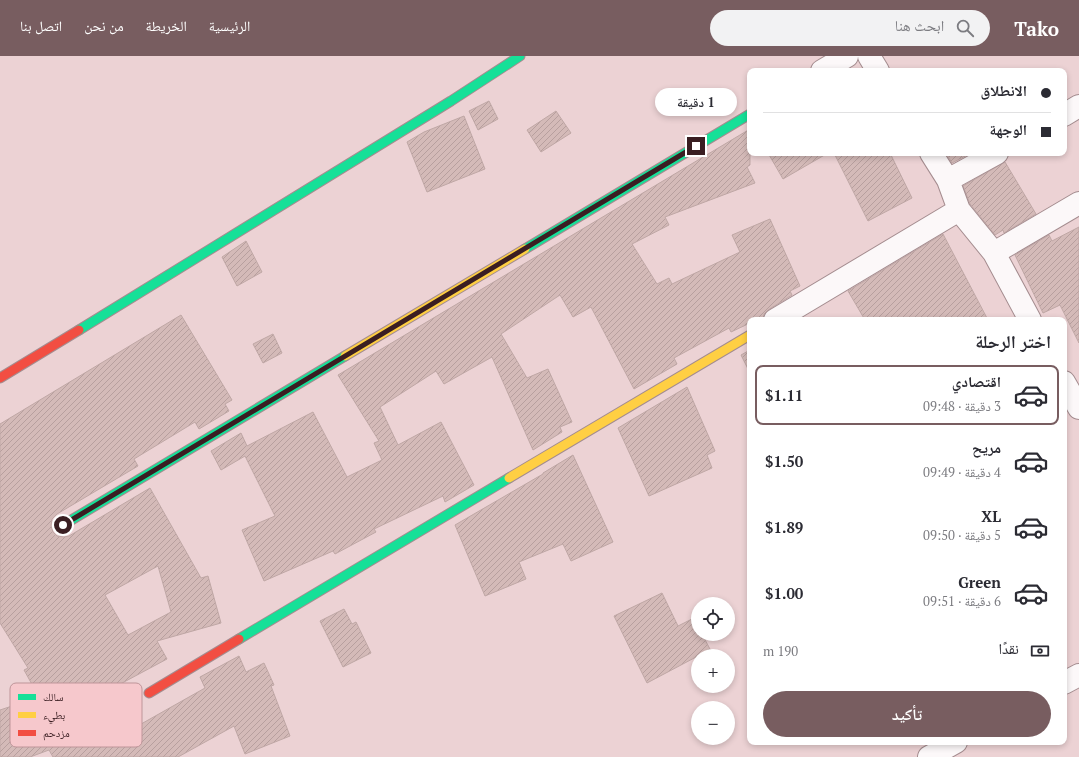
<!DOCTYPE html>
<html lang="ar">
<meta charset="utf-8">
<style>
body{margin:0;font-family:"PT Serif","Noto Naskh Arabic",serif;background:#f2f2f3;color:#2b2b33;direction:rtl;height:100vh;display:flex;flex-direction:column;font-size:15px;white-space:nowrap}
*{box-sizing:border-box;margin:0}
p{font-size:13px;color:#7c7c81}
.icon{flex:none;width:22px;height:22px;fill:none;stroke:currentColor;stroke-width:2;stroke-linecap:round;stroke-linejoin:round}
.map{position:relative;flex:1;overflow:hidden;direction:ltr}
.side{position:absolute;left:747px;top:261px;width:320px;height:428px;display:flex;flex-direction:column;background:#fff;border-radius:8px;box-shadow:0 2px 6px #0003;direction:rtl}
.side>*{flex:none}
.guide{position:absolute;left:747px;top:12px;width:320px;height:88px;border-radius:8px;box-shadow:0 2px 6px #0003;direction:rtl;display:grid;align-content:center;height:88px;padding:0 16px;background:#fff}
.fabs{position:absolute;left:691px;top:541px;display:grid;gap:8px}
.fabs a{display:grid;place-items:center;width:44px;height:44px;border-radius:50%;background:#fff;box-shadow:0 2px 6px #0003;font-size:20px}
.end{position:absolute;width:18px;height:18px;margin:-9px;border:5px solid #3a1e22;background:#fff;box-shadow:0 0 0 2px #fff}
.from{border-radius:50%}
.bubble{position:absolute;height:28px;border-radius:14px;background:#fff;box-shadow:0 2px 6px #0003;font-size:13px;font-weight:600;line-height:28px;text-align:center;direction:rtl}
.guide b{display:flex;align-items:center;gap:14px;height:38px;font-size:15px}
.guide b+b{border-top:1px solid #e1e1e2}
.guide i{width:10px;height:10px;background:#2b2b33}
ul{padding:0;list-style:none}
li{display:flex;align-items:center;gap:12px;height:60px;margin:0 8px 6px;padding:0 8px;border:2px solid transparent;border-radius:8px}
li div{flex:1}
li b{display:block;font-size:15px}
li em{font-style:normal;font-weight:600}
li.selected{border-color:#785d60}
li>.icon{width:36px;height:36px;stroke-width:1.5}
h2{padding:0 16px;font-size:18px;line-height:48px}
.pay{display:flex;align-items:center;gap:10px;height:44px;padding:0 16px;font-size:15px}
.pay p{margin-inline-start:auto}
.action{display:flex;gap:8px;margin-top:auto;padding:8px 16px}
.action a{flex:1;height:46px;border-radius:24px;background:#785d60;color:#fff;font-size:16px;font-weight:600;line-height:46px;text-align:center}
header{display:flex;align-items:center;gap:24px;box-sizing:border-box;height:56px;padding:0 20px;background:#785d60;color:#fff}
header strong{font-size:19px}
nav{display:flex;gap:22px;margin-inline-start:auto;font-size:14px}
.search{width:280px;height:36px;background:#f2f2f3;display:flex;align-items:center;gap:10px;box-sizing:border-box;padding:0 14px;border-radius:22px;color:#7c7c81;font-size:15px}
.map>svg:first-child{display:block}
</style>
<header>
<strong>Tako</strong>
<div class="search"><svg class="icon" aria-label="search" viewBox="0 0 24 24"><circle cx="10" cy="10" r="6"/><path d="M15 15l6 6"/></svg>ابحث هنا</div>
<nav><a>الرئيسية</a><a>الخريطة</a><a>من نحن</a><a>اتصل بنا</a></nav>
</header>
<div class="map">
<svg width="1079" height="701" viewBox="0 0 1079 701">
<defs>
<pattern id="building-hatch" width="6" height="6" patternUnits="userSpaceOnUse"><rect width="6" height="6" fill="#d4bab8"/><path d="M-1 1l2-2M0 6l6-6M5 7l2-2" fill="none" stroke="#b79f9e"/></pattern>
</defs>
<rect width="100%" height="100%" fill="#ecd2d4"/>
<!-- building -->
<path fill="url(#building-hatch)" stroke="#bfa7a5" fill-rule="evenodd" d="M489,45l9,18 -20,11 -9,-19z
M556,55l15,22 -30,19 -14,-22z
M464,60l21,53 -58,23 -20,-50 17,-10z
M750,73v36l-3,2 8,16 -90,34 4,8 -37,19 25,40 12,-6 3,6 68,-32 -8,-17 38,-16 30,67 -10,5 2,4 -24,15 -4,4 -1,6h-13v3l-19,9 -2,-4 -55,30 3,6 -43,25 -43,-82 -18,10 -13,-22 -59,39 26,44 21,-9 24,53 -12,5 2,5 -29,18 -41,-93 -48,27 -8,-13 -56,36 18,38 43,-23 33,63 -29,17 -2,-6 -69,33 2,3 -41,22 -2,-3 -69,30 -22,-51 33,-14 -30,-60 -24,14 -10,-19 30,-18 6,13 66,-34 34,65 35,-17 -8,-17 5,-2 -41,-66z
M768,97h60l-45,26z
M834,97h56l22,45 -44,23z
M946,97h25l-19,10z
M1005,106l31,52 -32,19 -1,-3 -8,5 -25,-31 -7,-18z
M1079,171v116l-19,-38 -17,8 -28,-58 34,-20 3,6z
M943,178l45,86h-123l-17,-29z
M246,185l16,31 -25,14 -15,-29z
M181,259l51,85 -7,4 4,7 -30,18 -4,-7 -61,37 4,7 -81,48 -5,5 -1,7 2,6 4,4 7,1 5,-1 81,-48 51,90 7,-2 13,47 -64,18 10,18 -71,38 22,40 87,-49 -5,-11 39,-21 7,16 18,-9 10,22 -3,1 19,50 -45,18 -11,-28 -56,31h-125l-4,-7 -19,7h-30v-47l39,-13 -15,-27 4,-2 -28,-45v-199zM158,510l13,46 -43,23 -23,-40z
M273,278l9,19 -19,10 -10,-19z
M750,294v23l-9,-18z
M687,331l28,64 -8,4 5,13 -63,28 -31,-68z
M573,399l40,87 -42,19 -8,-17 -44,18 7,17 -41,17 -30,-71 88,-51v-1z
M662,537l16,33 16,-8 4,7v9h4l9,17 -13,5 -51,27 -33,-67z
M344,553l8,15 4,-2 15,31 -28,14 -23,-46z"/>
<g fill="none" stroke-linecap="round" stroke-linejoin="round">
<defs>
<path id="street" d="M869,0l9,15
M822,15l25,-15
M1064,59l15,-9
M931,97l17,27 11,30 35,43 36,67
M948,124l49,-27
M994,197l85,-50
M775,264l184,-110
M1064,326l15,26
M1064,627l15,-8
M929,701l27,-15"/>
<path id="fast" d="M525,193l225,-135
M79,274l372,-229 69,-45
M63,469l282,-169
M239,583l270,-161"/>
<path id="slow" d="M345,300l180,-107
M509,422l241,-143"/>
<path id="jam" d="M0,322l79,-48
M149,637l90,-54"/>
</defs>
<!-- street casing -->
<use href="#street" stroke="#a48c8f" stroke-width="24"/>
<!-- fast casing -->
<use href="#fast" stroke="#a48c8f" stroke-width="11"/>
<!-- slow casing -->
<use href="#slow" stroke="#a48c8f" stroke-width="11"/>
<!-- jam casing -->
<use href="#jam" stroke="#a48c8f" stroke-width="11"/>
<!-- street -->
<use href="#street" stroke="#fcf8f9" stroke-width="22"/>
<!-- fast -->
<use href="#fast" stroke="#16e098" stroke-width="9"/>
<!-- slow -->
<use href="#slow" stroke="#ffcf43" stroke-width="9"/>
<!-- jam -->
<use href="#jam" stroke="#f24e42" stroke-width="9"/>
</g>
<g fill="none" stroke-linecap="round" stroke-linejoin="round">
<!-- route -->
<path stroke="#3a1e22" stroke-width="5" d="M63,469l633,-379"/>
</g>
<!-- legend -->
<rect x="10" y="627" width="132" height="64" rx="6" fill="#f6c8cc" stroke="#be9599" stroke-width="1"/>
<rect x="18" y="638" width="18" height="6" fill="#16e098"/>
<rect x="18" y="656" width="18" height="6" fill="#ffcf43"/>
<rect x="18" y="674" width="18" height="6" fill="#f24e42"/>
<g font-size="11" fill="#3a1e22">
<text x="43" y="645">سالك</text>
<text x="43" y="663">بطيء</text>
<text x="43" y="681">مزدحم</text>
</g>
</svg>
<div class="fabs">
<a><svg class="icon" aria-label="locate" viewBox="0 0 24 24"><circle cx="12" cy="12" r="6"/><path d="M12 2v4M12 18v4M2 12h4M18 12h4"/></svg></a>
<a>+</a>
<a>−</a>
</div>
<i class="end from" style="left:63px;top:469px"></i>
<i class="end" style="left:696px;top:90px"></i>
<div class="bubble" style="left:655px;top:32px;width:82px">1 دقيقة</div>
<div class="guide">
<b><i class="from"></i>الانطلاق</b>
<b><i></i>الوجهة</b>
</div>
<section class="side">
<h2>اختر الرحلة</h2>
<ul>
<li class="selected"><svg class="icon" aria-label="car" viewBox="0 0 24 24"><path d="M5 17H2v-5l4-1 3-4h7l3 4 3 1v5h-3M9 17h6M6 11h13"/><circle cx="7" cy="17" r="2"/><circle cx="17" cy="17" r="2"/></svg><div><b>اقتصادي</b><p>3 دقيقة · 09:48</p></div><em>$1.11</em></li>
<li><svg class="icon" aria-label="car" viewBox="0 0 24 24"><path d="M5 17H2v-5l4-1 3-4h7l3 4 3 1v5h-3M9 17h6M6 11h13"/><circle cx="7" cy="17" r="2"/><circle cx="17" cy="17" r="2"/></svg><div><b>مريح</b><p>4 دقيقة · 09:49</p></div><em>$1.50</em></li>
<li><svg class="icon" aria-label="car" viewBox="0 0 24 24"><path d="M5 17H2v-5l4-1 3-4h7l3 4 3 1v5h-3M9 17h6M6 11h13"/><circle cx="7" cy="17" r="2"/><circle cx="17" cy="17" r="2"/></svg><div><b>XL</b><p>5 دقيقة · 09:50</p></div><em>$1.89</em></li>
<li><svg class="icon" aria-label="car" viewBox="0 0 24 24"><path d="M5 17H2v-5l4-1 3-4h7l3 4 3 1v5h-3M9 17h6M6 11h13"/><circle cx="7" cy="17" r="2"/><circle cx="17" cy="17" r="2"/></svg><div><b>Green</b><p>6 دقيقة · 09:51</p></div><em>$1.00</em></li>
</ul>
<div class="pay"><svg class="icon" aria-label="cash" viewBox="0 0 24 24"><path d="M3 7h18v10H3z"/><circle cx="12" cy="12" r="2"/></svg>نقدًا<p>190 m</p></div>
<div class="action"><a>تأكيد</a></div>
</section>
</div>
